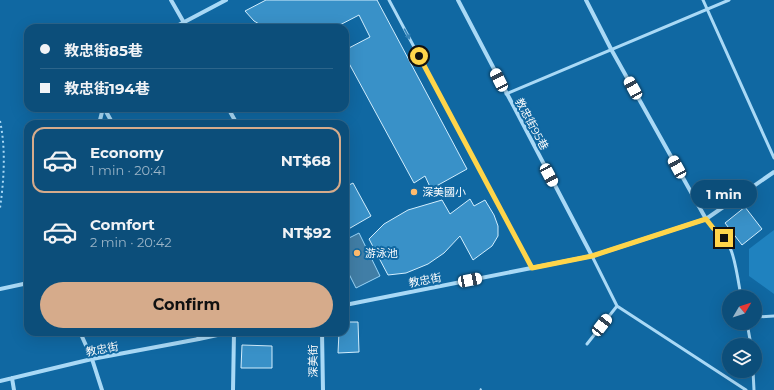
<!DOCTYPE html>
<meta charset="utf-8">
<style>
body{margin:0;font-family:Montserrat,"Noto Sans TC",sans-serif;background:#15557f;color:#f1f3f6;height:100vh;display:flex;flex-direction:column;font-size:15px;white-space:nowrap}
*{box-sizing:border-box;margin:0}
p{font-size:13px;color:#9ab4c7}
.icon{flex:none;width:22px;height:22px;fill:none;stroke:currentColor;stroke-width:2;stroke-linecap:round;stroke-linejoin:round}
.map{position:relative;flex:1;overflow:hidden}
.sheet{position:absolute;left:24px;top:120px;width:325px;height:216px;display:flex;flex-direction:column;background:#0c4e7a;border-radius:12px;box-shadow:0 4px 16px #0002,0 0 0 1px #2c658b}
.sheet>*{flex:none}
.guide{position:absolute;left:24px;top:24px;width:325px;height:88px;border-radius:12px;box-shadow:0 4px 16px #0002,0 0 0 1px #2c658b;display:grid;align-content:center;height:88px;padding:0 16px;background:#0c4e7a}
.needle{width:26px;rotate:51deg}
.controls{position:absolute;left:722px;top:290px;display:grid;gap:8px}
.controls a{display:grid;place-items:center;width:40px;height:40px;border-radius:50%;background:#0c4e7a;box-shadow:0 4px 16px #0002,0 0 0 1px #2c658b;font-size:20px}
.end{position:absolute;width:18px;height:18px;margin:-9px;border:5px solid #ffd54a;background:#111;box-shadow:0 0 0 2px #111}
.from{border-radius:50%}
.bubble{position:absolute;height:28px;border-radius:14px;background:#0c4e7a;box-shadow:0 4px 16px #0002,0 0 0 1px #2c658b;font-size:13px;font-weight:700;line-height:28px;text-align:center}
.car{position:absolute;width:12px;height:24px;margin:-12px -6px;border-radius:5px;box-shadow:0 0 3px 1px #0007;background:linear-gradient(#fff 24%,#345 0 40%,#fff 0 76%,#345 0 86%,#fff 0)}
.guide b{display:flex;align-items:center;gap:14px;height:38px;font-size:15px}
.guide b+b{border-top:1px solid #2c658b}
.guide i{width:10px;height:10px;background:#f1f3f6}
ul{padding:7px 0 0;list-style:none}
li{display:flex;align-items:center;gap:12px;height:66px;margin:0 8px 6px;padding:0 8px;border:2px solid transparent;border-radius:12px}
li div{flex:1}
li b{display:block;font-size:15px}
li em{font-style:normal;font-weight:700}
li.active{border-color:#d6ab8b}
li>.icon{width:36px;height:36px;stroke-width:1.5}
.cta{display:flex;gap:8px;margin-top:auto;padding:8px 16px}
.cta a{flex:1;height:46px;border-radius:24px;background:#d6ab8b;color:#111;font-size:16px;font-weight:700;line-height:46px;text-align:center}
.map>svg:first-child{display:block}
</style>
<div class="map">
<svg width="774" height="390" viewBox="0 0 774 390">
<rect width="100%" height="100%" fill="#1068a2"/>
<!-- green -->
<path fill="#1f82bf" d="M774,230v64l-25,-18v-27z"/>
<!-- water -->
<path fill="#417ea6" stroke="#9bd6f9" d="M359,233l21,43 -24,12 -11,-22v-26z"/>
<!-- building -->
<path fill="#3991c8" stroke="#d2eefe" d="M266,0h111l90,169 -36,20 -6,-13 -11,7 -69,-127v-6l25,-13 -11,-22 -25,13h-68l-12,-7 -9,-10z
M353,183l18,33 -26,15v-44z
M470,199l4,7 11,-6 9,15 4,11v10l-6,10 -19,14 -13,-24 -16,17 -16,11 -22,9 -18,2 -19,-36 15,-15 24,-14 34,-10 8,14z
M745,207l17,22 -20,16 -17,-22z
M345,322h13l1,30 -21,1 1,-21h6z
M242,345l30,1v22h-31z"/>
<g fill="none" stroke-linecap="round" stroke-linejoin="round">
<!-- path -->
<path stroke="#a9d9f6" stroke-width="2" stroke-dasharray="2 3" stroke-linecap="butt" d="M0,121c6,28 4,59 0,87
M480,390l3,-3"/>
<!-- service -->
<path stroke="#a9d9f6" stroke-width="3" d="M389,0l143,268
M703,0l71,158
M506,94l223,-94
M706,219c7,10 18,17 24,29 5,9 9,37 11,49
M592,256l25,50 129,84
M755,317l19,-1
M747,323l4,22
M587,344l30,-38
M753,371l1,19"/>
<!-- minor -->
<path stroke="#a9d9f6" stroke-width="4" d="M171,0l16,28
M458,0l134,256
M586,0l25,49 95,170
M173,28l53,-28
M104,108l9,16
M228,108l9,16
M99,124l4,-16
M0,289l28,-6
M345,305l247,-49 114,-37 68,-47
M80,332l12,27 10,31
M197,332l2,7
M322,332l1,58
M12,378l2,12
M0,381l92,-22 107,-20 32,-7
M233,390l1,-58"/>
</g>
<!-- one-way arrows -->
<defs><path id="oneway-solid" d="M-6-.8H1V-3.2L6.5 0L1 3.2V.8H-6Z"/></defs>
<use fill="#3684b7" href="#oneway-solid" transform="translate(407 34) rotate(62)"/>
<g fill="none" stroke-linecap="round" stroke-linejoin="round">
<!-- route -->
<path stroke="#ffd54a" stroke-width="5" d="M419,56l113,212 60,-12 114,-37 7,9 11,10"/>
</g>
<!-- markers -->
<g fill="#ffbc6e" stroke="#1068a2" stroke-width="1.5">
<circle cx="414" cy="192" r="4"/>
<circle cx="357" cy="253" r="4"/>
</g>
<g text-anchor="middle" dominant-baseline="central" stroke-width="4" stroke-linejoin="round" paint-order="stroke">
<!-- street labels -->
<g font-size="11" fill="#fff" stroke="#1068a2">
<text transform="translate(532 124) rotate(62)">教忠街95巷</text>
<text transform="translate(425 280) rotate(-11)">教忠街</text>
<text transform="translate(102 349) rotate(-11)">教忠街</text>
<text transform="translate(313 361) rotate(-91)">深美街</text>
</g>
<!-- poi labels -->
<g font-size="11" fill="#fff" stroke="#1068a2" text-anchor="start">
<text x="422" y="192">深美國小</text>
<text x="365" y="253">游泳池</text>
</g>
</g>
</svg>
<div class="controls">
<a><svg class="needle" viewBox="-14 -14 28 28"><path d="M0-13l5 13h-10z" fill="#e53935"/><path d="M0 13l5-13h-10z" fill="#9ab4c7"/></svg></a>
<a><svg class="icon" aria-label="layers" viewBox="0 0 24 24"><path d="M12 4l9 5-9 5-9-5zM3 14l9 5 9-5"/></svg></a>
</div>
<i class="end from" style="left:419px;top:56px"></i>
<i class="end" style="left:724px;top:238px"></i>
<div class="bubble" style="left:691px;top:180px;width:66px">1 min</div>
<i class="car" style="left:499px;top:80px;rotate:333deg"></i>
<i class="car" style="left:633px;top:88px;rotate:331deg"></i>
<i class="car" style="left:677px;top:167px;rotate:331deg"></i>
<i class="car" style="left:549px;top:175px;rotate:152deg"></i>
<i class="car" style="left:470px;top:280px;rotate:79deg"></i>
<i class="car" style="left:602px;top:325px;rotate:38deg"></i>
<div class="guide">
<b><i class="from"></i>教忠街85巷</b>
<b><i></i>教忠街194巷</b>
</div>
<section class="sheet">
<ul>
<li class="active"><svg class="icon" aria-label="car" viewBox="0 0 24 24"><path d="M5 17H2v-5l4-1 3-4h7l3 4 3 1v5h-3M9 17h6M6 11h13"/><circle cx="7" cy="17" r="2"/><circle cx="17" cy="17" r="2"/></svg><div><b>Economy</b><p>1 min · 20:41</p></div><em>NT$68</em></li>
<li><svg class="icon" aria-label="car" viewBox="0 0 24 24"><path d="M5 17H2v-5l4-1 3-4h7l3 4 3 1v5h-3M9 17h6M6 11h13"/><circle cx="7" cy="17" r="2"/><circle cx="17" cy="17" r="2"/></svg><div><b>Comfort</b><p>2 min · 20:42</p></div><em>NT$92</em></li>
</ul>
<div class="cta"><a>Confirm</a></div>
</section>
</div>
